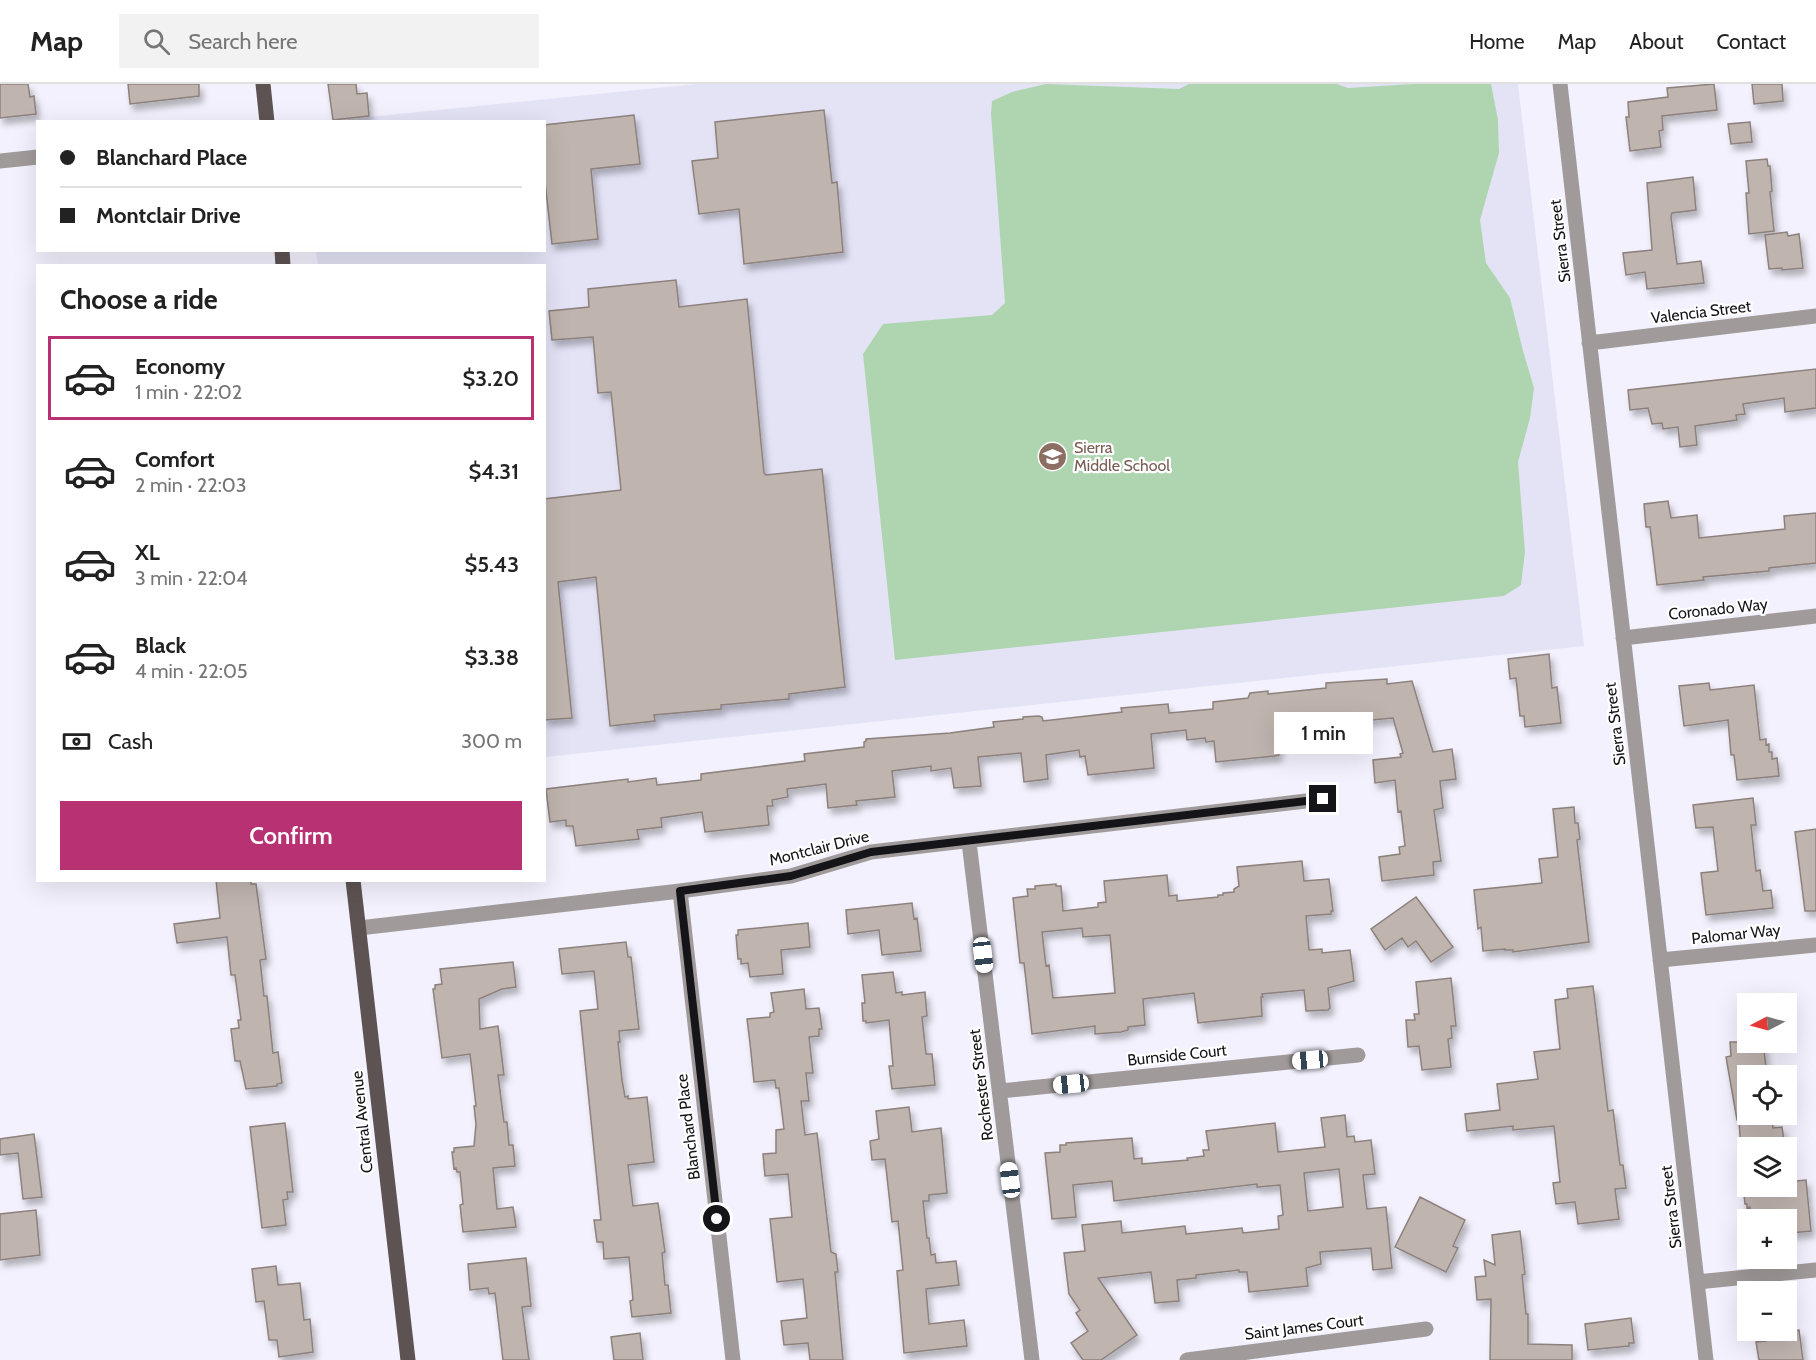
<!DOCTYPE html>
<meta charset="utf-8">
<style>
body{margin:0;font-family:Cabin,sans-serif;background:#f2f2f2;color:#222;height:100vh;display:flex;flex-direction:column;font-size:22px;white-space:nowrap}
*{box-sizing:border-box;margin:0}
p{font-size:20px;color:#767676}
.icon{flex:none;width:33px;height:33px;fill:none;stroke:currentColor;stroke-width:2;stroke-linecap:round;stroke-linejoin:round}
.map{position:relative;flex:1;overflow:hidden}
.side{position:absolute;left:36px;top:180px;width:510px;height:618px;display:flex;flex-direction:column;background:#fff;border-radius:0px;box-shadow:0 6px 24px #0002}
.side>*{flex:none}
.top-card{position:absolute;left:36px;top:36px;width:510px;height:132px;border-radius:0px;box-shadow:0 6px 24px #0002;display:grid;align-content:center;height:132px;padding:0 24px;background:#fff}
.needle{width:39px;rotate:264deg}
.fabs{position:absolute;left:1737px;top:909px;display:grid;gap:12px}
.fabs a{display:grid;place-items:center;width:60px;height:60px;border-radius:0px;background:#fff;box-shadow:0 6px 24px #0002;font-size:30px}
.end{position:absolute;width:27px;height:27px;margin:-14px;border:8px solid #151519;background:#fff;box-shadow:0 0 0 3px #fff}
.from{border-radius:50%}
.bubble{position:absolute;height:42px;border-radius:0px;background:#fff;box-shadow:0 6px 24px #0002;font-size:20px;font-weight:600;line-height:42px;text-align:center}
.car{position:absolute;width:18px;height:36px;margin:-18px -9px;border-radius:8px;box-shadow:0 0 4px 2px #0007;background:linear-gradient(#fff 24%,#345 0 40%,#fff 0 76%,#345 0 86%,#fff 0)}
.top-card b{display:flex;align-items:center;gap:21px;height:57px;font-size:22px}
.top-card b+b{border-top:2px solid #e0e0e0}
.top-card i{width:15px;height:15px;background:#222}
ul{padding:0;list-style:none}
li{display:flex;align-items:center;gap:18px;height:84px;margin:0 12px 9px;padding:0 12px;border:3px solid transparent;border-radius:0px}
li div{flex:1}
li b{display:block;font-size:22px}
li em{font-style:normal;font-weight:600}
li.selected{border-color:#b83173}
li>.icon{width:54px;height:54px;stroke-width:1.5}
h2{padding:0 24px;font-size:27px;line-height:72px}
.pay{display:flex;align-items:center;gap:15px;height:66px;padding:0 24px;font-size:22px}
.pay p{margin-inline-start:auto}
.primary-button{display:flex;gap:12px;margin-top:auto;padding:12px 24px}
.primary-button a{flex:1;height:69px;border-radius:0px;background:#b83173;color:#fff;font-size:24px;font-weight:600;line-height:69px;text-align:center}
header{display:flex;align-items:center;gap:36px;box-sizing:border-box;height:84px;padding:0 30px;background:#fff;border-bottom:2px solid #e0e0e0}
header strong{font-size:28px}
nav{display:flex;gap:33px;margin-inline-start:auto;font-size:21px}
.search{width:420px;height:54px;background:#f2f2f2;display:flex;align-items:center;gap:15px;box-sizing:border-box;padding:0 21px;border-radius:0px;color:#767676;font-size:22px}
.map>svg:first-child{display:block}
</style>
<header>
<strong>Map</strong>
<div class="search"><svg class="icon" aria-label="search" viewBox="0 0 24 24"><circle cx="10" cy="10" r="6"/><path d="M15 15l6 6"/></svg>Search here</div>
<nav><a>Home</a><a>Map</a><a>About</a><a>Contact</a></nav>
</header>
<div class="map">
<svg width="1816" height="1276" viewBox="0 0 1816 1276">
<defs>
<filter id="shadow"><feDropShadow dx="3.5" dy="6" stdDeviation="3" flood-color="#0004"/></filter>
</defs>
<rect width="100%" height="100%" fill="#f2f1fd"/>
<!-- built -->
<path fill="#e4e3f6" d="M696,0h822l66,562 -1039,111 -1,-491 -226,-1 -2,-14 228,-1v-128l-215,-1z"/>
<!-- green -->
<path fill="#aed5af" d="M1046,0l133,5 10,-5h148l11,4 65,-4h78l7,36 1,33 -19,67 6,43 24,35 13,53 11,37 -4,30 -12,44 7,90 -4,33 -17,11 -609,64 -32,-306 20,-30 109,-9 13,-12 -14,-189 1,-13 20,-9z"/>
<!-- building -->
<path fill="#c0b4af" stroke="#8d817d" stroke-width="1.5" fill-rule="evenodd" filter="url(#shadow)" d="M0,0h28l2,13 4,-1 2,18 -36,4z
M128,0h71v12l-69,8z
M328,0h28l1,10 10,-1 2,23 -36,4z
M1714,0l3,26 -55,6 1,14 -4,1 2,16 -31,4 -4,-34h3l-1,-15 40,-5 -1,-9z
M1752,0h30l1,17 -29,3z
M824,26l8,73 5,-1 6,70 -99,12 -5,-55 -40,5 -7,-53 26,-3 -3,-36z
M634,31l6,49 -49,5 7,70 -46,5 -8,-71v-48z
M1750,38l2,20 -21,2 -3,-20z
M1767,75l1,7h2l2,25 -2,1 4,39 -25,3 -3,-41h3l-3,-32z
M1693,93l3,33 -24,3 -1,4 6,47 24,-3 3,22 -57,6 -2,-17 -19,3 -3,-22 29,-3 -5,-67z
M1787,148l1,4 11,-2 4,34 -21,2v-2l-13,1 -4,-34z
M676,196l3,27 68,-8 17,174 2,2 56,-6 23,218 -56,7v5l-68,6v4l-67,6 1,6 -45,5 -14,-149 -38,5 14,136 -28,2v-221l77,-9 -10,-98 -13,1 -5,-56 -41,3 -3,-29 40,-4 -1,-18z
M1816,285v39l-31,4 -1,-14 -41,6 2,10 -9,1 1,5 -42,6 2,19 -17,2 -2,-20 -15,2 -1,-6 -10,1 -4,-16 -18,2 -2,-20z
M1668,417l3,17 26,-3 2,23 86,-9 -1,-13 32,-3v50l-47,5v3l-66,6 1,3 -47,5 -7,-58h-4l-2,-23z
M1549,570l3,34 5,-1 4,36 -36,4 -1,-11h-4l-4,-38 -6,1 -2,-20z
M1387,595v5l25,-3 21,71 19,-3 4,30 -16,2 3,27 -9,2 7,51 -8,1 1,13 -52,6 -3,-24 21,-3 -1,-7 6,-1 -4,-35 -3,1 -3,-32 -20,3 -2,-23 28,-3 -1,-3 3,-1 -10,-35 -63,6v-5l-54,7 3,29 -4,1 -59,6 -2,-21 -8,1 -1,-4 -18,2 -1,-10 -35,4 3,34 -66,7 -3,-19 -5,1 -1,-7 -33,5 2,24 -24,3 -3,-29 -43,4 3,29 -27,2 -3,-20 -20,3v-5l-39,5 3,26 -39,4 1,4 -29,3 -2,-24 -39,5 1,8 -16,3 1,6h-6l2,19 -64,7 -3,-20 -41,6 1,9 -25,3 2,9 -63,7 -3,-20h-7v-6l-16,2 -4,-33 82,-10v3l28,-4 1,7 44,-5v-6l104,-13 -1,-7 60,-7v-5l2,-1v-2l84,-6 44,-6 -1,-5 30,-3v-2l16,-1 3,1 1,4 79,-9 -1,-4 47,-4 1,9 44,-4v-7l35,-4 2,-5 18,-2v3l58,-6v-5z
M1709,599l1,7 44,-5 6,55 6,-1v6l3,-1v8h3v7l5,-1 2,18 -42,4 -3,-25h-3l-3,-35 -44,6 -5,-40z
M1753,714l3,27h-5l5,46 4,-1 3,21 8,-1 2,18 -67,7 -5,-42 17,-2 -5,-44 -17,1 -3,-23z
M1574,723l1,16h3l2,16 -3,1 12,102 -76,10v-2h-8v-1l-22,2 -2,-24 -3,2 -4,-39 68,-7 -3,-24 19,-2 -5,-48z
M1816,745v82h-11l-10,-79z
M1302,777l2,20 25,-2 4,32h-2v3l-25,2 3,34 13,-1v4l28,-3 4,31 -26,7 2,20 -2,2 -22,1 -2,-21 -42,4 1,3h-2l1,19 -64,7 -4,-30 -51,6 2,26 -17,2v3l-7,2 -26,2v-8l-63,8 -8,-71h-4l-7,-65 15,-2 -1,-7h8v-3l21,-2v2h5l2,25 35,-4v-4l8,-1 -2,-21 63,-6 2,21 8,-1v6l41,-4v-2h5v-2l11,-1v-3l5,-3 -2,-19zM1082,844l1,9 27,-2 5,58 -62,5 -4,-33 -3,1 -4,-34z
M216,796h35v4h5l10,75 -6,1 4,36h3l6,57 5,-1 4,31 -5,1v2l-31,3 -6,-28h-5l-4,-32 8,-1 -1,-8h3l-6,-45h-4l-4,-38 -50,6 -3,-19 46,-6z
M1416,813l37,50 -22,15 -15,-21 -8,6 -6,-9 -17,12 -14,-21z
M912,819l2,16 3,-1 4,33 -39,4 -3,-25 -31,4 -2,-24z
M808,839l2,24 -29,3 2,24 -33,3 -2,-14 -7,1v-5h-3l-2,-24h2v-5z
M626,858l2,15h3l8,72 -20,2 1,11h-2l4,38 3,17 3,-1v3l19,-2 7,65 -26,3 5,41 25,-3 7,49 -3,1 3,32h3l3,28 -39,4 -2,-16 3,-1 -4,-43 -25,2 -1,-17h-6l-3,-22h7l-21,-209 18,-2 -4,-38 -32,3 -3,-25z
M513,878l3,25 -14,2 -23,10 1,30 18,-3 6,49h-6l6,47h3l2,23h4l2,21 -22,2 4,41 16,-2 3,20 -53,5 -3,-27 3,-1 -3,-32h-3l-1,-4 -2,1 -2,-17h2v-4l20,-2 2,-22 -2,-18h2l-6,-52 -28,4 -9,-69h2v-4l7,-1 -2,-15z
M893,888l3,21 6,-1v3l23,-3 2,24 -5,1 4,37h6l3,31 -43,4 -3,-23h4l-4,-46 -23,3v-2h-3l-1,-18h3l-3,-28z
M1451,894l5,48h-5l1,12 -4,1 3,28 -29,3 -3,-24 -11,1 -2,-27h9l-1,-6h5l-3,-32z
M1593,902l15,125 5,-1 7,55h3l3,23 -11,1 4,30 -41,5 -3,-22 -19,2 -3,-21 7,-1 -6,-56 -41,4v-4l-46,5 -2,-17 35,-4 -3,-26 41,-5 -4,-27 26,-3 -5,-49 13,-2 -1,-9z
M804,905l2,20 13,-1 3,21h-3v7l-10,1 4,36h-7l3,28h-8l4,34 12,-2 14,119 5,2 2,18h-3l8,88h-33l-2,-17 -24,2 -3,-24 26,-3 -4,-39 -26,3 -7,-63 22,-2 -4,-43 -23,2 -2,-22 13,-1v-23l8,-1 -5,-41h-3l-1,-8 -21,2 -4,-39 -3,-24 23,-2v-4l4,-1 -3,-19z
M1730,958h33l4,34h-19v43l-11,1 -11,-63 5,-1z
M909,1023l3,25 29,-4 6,65 -18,2v6h-6l4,37h2l2,17 4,-1 1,9 20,-2 3,24 -33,4 3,35 35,-4 3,26 -63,7 -7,-82 6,-1 -5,-49 -6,1 -7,-63 -13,1 -2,-19 9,-2 -3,-28z
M1345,1031l2,22 7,-1 1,6 16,-2 4,34 -12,1 4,34 19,-2 6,61 -19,2 -2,-22 -51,4 1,12 -15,4 2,18 -59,6 -2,-20h-8v-2l-43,5v3l-19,2 2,21 -24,2 -4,-31 -53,6 39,57 -36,25h-18l-12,-17 17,-12 -12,-18 4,-3 -11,-16 -5,-41 21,-2 -3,-26 39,-4 1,12 63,-7 1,8 56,-6 1,5 36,-4 -1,-13 5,-1 -3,-30 -21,2h-2v-3l-143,17 -2,-20 -39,4 3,32 -24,2 -7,-66 15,-1v-7h6v-2l66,-5 2,21 8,-1v6l46,-4 -1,-2 17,-2 -1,-6h6l-3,-19 69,-8 3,29 47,-5 -4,-29zM1339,1085l4,38 -35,4 -4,-38z
M1772,1034l1,10 9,-1 3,21h-44l-2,-26z
M285,1039l8,69h-6l1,7 -5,1 3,25 -24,3 -12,-101z
M34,1050l8,63 -19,2 -5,-46 -18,2v-16z
M1806,1096l5,51 -20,2 -1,-13h-39l-1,-13 -3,1v-4h-2l-2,-18h43v-4z
M1420,1113l45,23 -12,26 5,2 -12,24 -51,-25z
M36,1126l4,45 -40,5v-46z
M1520,1147l5,43 -3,1 4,39h2v30l44,1v15h-82l1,-61 -14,1 -2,-23 11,-1 -2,-16 11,5 -3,-30z
M526,1174l5,48 -9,1 7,53h-26l-8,-67 -6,1 -1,-6 -18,2 -2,-26z
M276,1182l2,19 22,-2 4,37 6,-1 3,33 -34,5 -2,-17h-8l-5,-39 -8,1 -4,-33z
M1631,1234l3,25h-5v3l-41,4 -3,-26z
M1799,1246l4,30h-44l-3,-18 10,-1v-4l11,-1v-3z
M640,1249l3,27h-29l-3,-23z"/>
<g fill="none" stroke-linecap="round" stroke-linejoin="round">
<!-- minor -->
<path stroke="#a09a9a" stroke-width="15" d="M1560,0l146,1276
M0,77l38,-4
M1589,259l227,-27
M1623,554l193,-22
M969,758l63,518
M680,807l53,469
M359,844l321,-37 111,-15 80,-24 452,-53
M1660,876l156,-15
M1000,1007l358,-36
M1697,1198l119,-12
M1187,1276l239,-31"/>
<!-- major -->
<path stroke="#5d5352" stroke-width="15" d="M263,0l4,38
M282,166l1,16
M353,796l55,480"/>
</g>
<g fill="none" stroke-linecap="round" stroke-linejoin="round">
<!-- route -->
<path stroke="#151519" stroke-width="8" d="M717,1135l-37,-328 111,-15 80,-24 452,-53"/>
</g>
<!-- icons -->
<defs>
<symbol id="school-disc" viewBox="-11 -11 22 22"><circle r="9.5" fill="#8d6e63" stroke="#fff"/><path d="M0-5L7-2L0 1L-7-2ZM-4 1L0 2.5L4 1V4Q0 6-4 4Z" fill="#fff"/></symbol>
</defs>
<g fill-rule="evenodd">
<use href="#school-disc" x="1036" y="356" width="33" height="33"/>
</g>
<g text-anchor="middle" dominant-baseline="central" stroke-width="4.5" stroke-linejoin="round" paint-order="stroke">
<!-- street labels -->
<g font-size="16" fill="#151519" stroke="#fff">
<text transform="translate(1560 157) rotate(-97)">Sierra Street</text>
<text transform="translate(1701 228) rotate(-7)">Valencia Street</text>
<text transform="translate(1718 525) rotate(-6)">Coronado Way</text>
<text transform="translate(1615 640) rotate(-97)">Sierra Street</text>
<text transform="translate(819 764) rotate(-14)">Montclair Drive</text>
<text transform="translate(1736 850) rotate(-6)">Palomar Way</text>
<text transform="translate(1177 971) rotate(-6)">Burnside Court</text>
<text transform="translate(981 1001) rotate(-97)">Rochester Street</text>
<text transform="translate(362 1038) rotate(-96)">Central Avenue</text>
<text transform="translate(688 1043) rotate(-97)">Blanchard Place</text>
<text transform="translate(1671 1123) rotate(-97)">Sierra Street</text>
<text transform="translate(1304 1243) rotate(-7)">Saint James Court</text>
</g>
<!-- education labels -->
<g font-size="16" fill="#785e54" stroke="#fff" text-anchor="start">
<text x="1074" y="363">Sierra<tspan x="1074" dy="18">Middle School</tspan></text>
</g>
</g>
</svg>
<div class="fabs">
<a><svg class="needle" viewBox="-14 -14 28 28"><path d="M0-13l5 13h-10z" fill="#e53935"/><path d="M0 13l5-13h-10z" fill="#767676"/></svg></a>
<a><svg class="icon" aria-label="locate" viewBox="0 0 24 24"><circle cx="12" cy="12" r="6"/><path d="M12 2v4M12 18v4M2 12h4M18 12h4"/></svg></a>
<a><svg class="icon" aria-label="layers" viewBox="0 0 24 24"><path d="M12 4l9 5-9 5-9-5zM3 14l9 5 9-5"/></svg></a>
<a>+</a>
<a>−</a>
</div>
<i class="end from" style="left:717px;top:1135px"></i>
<i class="end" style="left:1323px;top:715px"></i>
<div class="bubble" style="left:1274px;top:628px;width:99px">1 min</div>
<i class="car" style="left:983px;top:871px;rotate:173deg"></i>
<i class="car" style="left:1310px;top:976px;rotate:265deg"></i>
<i class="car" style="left:1071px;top:1000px;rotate:264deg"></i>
<i class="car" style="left:1010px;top:1096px;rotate:353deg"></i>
<div class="top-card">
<b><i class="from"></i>Blanchard Place</b>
<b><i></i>Montclair Drive</b>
</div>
<section class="side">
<h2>Choose a ride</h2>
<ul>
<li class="selected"><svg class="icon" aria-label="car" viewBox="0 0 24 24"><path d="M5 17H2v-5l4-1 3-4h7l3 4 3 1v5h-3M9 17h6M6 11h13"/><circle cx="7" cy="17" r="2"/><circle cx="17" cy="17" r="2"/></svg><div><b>Economy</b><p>1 min · 22:02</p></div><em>$3.20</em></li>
<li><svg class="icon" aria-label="car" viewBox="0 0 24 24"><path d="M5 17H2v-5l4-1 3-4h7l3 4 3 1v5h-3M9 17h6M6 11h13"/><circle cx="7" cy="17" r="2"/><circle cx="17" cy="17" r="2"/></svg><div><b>Comfort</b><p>2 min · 22:03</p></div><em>$4.31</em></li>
<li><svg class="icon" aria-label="car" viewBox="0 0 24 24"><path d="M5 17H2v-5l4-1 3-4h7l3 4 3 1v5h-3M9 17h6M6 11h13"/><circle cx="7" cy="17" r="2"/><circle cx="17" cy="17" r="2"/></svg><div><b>XL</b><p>3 min · 22:04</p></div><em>$5.43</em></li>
<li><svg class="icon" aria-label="car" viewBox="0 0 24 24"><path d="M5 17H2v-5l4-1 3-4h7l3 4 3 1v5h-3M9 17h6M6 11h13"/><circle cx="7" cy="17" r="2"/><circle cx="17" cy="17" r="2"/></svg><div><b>Black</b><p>4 min · 22:05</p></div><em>$3.38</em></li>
</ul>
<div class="pay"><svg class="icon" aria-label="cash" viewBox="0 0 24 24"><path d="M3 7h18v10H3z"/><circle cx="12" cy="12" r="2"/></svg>Cash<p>300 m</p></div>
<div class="primary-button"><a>Confirm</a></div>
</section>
</div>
